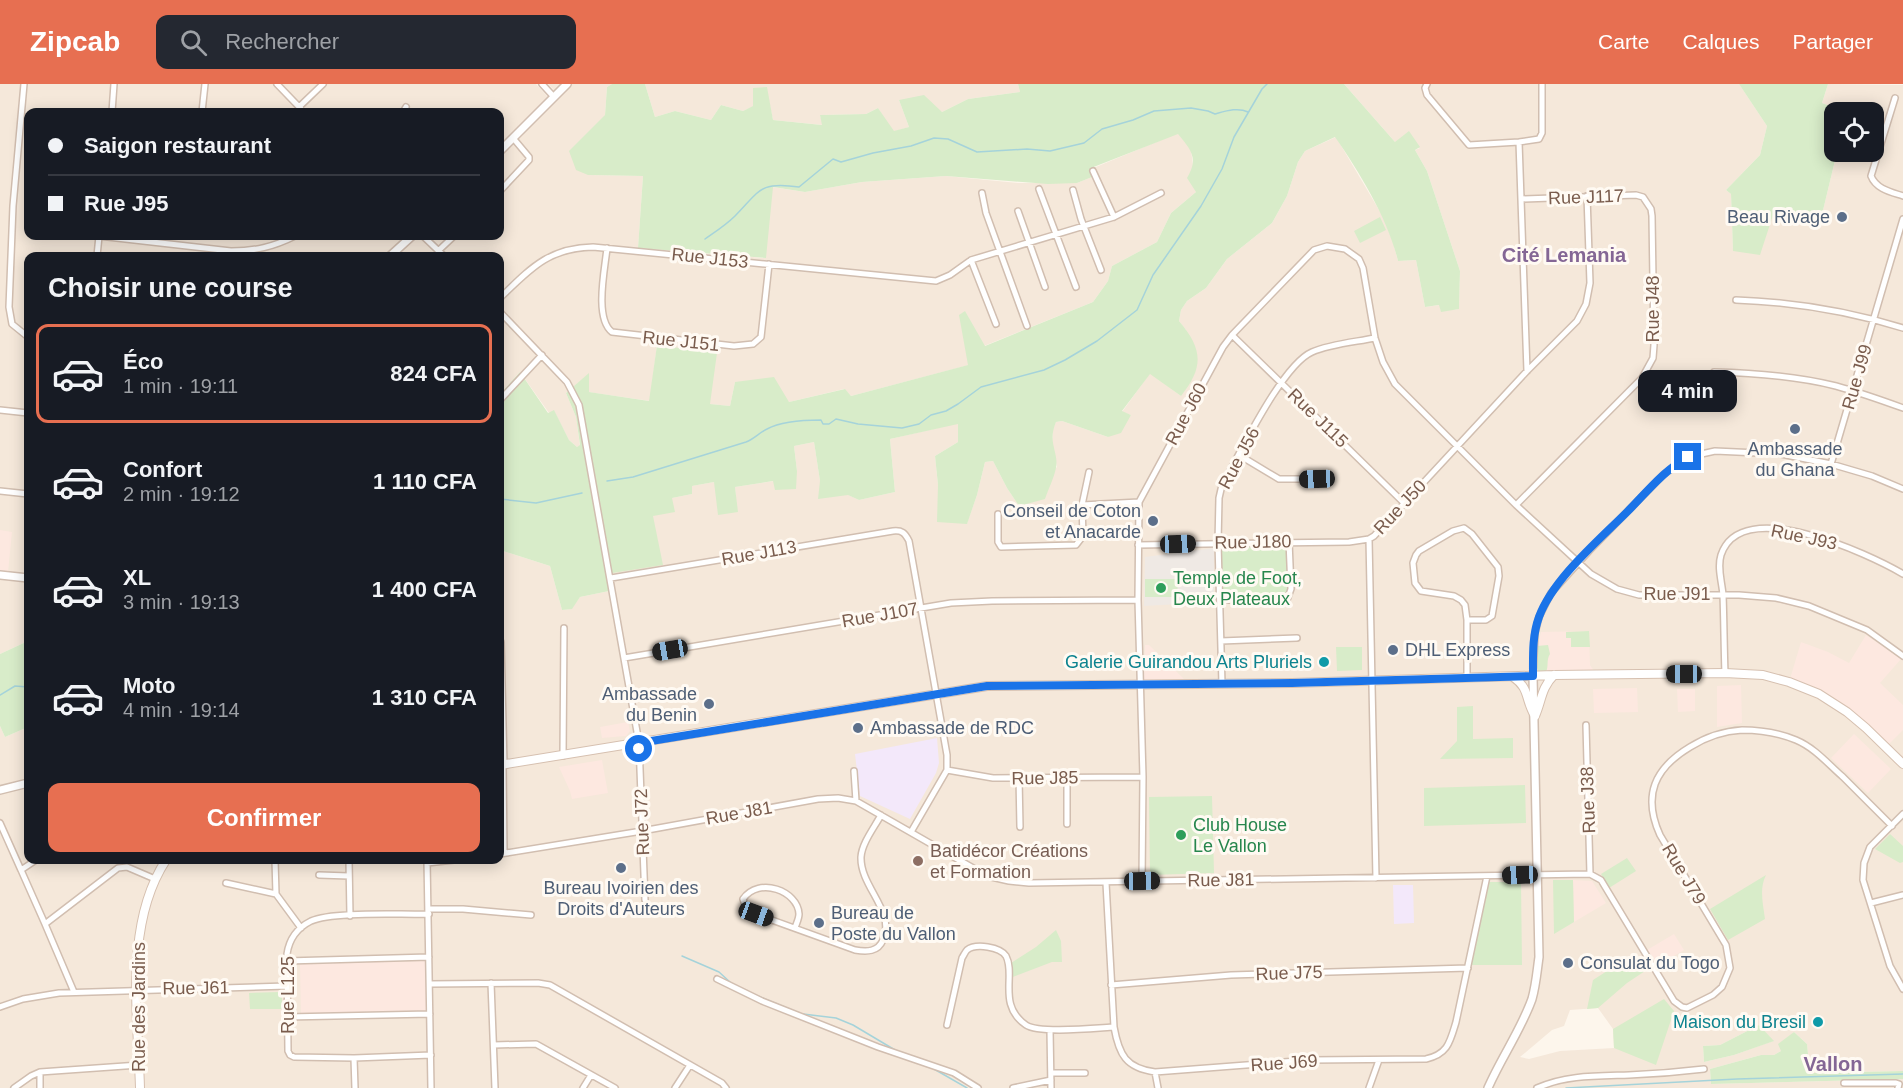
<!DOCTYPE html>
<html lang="fr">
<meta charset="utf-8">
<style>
body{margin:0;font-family:Arial,sans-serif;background:#242831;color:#f1f3f6;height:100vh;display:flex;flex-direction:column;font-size:22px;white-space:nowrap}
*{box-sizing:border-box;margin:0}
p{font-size:20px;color:#9ea1a6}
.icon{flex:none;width:33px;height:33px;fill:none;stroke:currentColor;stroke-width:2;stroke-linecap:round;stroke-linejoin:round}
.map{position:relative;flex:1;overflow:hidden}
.sheet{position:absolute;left:24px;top:168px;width:480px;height:612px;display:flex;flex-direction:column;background:#171b24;border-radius:12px;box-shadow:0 3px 15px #0003}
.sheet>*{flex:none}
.top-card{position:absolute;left:24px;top:24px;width:480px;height:132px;border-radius:12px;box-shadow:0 3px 15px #0003;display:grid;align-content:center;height:132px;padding:0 24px;background:#171b24}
.tools{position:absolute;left:1824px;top:18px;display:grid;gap:12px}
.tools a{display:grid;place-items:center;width:60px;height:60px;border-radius:12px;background:#171b24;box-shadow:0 3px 15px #0003;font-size:30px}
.end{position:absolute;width:27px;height:27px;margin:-14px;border:8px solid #1a73e8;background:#fff;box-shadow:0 0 0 3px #fff}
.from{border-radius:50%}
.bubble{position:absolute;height:42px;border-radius:12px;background:#171b24;box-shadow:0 3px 15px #0003;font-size:20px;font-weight:700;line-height:42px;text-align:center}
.car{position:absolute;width:18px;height:36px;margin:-18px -9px;border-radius:8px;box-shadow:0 0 4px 2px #0007;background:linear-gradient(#222 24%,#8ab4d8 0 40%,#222 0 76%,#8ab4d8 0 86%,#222 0)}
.top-card b{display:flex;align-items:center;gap:21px;height:57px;font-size:22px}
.top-card b+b{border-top:2px solid #363941}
.top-card i{width:15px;height:15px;background:#f1f3f6}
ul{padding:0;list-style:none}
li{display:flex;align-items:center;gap:18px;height:99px;margin:0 12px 9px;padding:0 12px;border:3px solid transparent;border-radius:12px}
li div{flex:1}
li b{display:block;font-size:22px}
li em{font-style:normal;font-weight:700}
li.on{border-color:#e76f51}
li>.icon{width:54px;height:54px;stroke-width:1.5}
h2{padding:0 24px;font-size:27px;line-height:72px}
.primary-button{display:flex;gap:12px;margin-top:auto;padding:12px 24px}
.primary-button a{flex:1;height:69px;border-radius:12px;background:#e76f51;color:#fff;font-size:24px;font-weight:700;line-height:69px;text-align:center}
header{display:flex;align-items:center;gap:36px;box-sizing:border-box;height:84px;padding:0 30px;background:#e76f51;color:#fff}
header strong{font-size:28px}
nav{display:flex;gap:33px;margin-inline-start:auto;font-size:21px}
.search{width:420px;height:54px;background:#242831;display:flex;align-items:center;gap:15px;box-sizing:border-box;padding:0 21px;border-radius:12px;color:#9ea1a6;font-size:22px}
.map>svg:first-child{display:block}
</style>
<header>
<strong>Zipcab</strong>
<div class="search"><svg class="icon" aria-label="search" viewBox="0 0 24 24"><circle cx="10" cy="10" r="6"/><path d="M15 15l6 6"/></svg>Rechercher</div>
<nav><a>Carte</a><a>Calques</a><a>Partager</a></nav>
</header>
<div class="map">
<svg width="1903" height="1004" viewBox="0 0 1903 1004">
<rect width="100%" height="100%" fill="#fdf6ec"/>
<!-- residential -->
<path fill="#f5e8da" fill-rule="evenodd" d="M0,0h536l11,12 10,4 -4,-11 -5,-5h64l-5,3 -2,28 -17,60 55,1 -5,72 127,10 7,-71 33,5 57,-10 84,-6 72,7h59l15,-6 -1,-8 87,-36 13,16 5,43 -25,21 -14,29 -45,24 -4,15 -15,21 -109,44 -19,-34 4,53 -118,31 -7,-7 -55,13 -54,-20 -5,24 -20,-2 -53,-59 -7,56 -62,-9 1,-18 -23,19 10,24 4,29 -3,1 -8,-7 -15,-29 -5,2 -29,-41 -20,22v-138h-472v385l-28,13zM28,28h472v124h-472z
M645,0h373l2,8 -52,7 -26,13 -43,-12 10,27 -16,5 -15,-24 -12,6 -46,1 3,10 -50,-5 -7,-33 -12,19 -11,5 -22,-6 -10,15 -36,-9 -20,6z
M1344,0h395l28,42 -7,29 -34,35 5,4 2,56 41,-38 45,15 18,-75h37v-40h-28l-24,-9 6,-19 75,1v986l-93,2 -3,-29 -13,-12 -13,19 -7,4h-13l-51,14 1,15 192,-5v9h-1903v-362l5,11 23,-10v133h472v-310l50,16 12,44 9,-1 9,-12 29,-6 -3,-17 47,-58 19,-18 20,-4v-8l22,-4 23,30 -2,-25 39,-6 23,-10 -3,-25 20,-4 6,39 39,19 36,-8 -5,-53 69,-16 -1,19 -23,14 3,29 29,38 10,-28 8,-33 8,-1 14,27 12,18 38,-39 -5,-23 1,-16 3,-6 6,-1 46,16 23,-22 -9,-3 28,-39 31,23 5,-66 -7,-9 2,-11 6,-9 19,-13 21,-29 45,-36 15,-27 11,-34 7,-11 31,-14 46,78 11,27 5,19 18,-1 9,47 15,-2 1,6 18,-2 1,-38 -33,-100 -12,-21 5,-2 -25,-6zM1598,924l15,21 1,19 -54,3 -31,8 -9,-2 32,-27 12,-4 6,-16zM1759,941l14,16 -39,14 -30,7 -1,-16 17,-1z"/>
<!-- commercial -->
<path fill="#fde8e0" d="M0,446l12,2 -4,40 -8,-1z
M1589,547l1,34 4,6 -55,1 -3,-6v-12l5,-22z
M1866,551l35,24 -21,24 23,22v25l-15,15 -39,-36 -59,-30 11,-37 27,10 21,11z
M1145,561h4l35,34 -40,1z
M1741,601l1,38 -25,4v-41z
M1637,604l1,24 -44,1 -1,-24z
M1677,605h18v22l-17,1z
M628,638l2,9 -4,5 -24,2 -2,-11z
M1854,650l37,35 -23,24 -37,-35z
M602,676l6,33 -36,6 -2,-8 -11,-24z
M1573,796l19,1 14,22 -32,19z
M1674,850l10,16 -27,16 -10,-16z
M426,877l1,50 -126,3 -1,-51z"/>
<!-- industrial -->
<path fill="#efe9e4" d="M1214,464v54l-70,4 1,-49z"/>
<!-- education -->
<path fill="#f3e8fa" d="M937,654l2,25 -3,10 -26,46 -50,-23 -5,-42z
M1393,801h20l1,38 -20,1z"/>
<!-- green -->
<path fill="#d8ecc9" d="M612,0h33l10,33 20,-6 36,9 10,-15 22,6 10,-5v-18l14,-1 6,33 49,5 -2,-10 46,-1 12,-6 16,23 15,-4 -10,-27 25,-5 18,17 26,-13 52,-7 -2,-8h326l51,58 14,-11 11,16 -5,3 12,21 33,100 -1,38 -18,3 -2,-7 -14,2 -9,-47 -18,1c-10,-42 -38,-88 -63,-124l-30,14 -7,11 -11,34 -15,27 -45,36 -21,29 -19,13 -6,9 -2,11c24,28 25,46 2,75l-31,-22 -28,37 9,4 -10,18 -13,4 -46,-16 -6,1c-9,21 3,30 0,46 -2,10 -8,22 -11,31l-26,7 -12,-18 -14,-27 -8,1 -8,33 -10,29 -30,-2 1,-37 -3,-29 23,-14v-18l-68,15 5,53 -36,8 -11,-5 -30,4 2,-18 -6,-39 -20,4 3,25 -1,18 -21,1 -2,-9 -38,6 3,25 -20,3 -4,-33 -22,4v8l-20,4 3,14 -22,4 10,49 -57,9 3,17 -29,6 -8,12 -10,1 -12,-44 -50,-16v-156l20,-22 28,41 6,-3 15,30 8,7 3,-2 -4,-28 -10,-24 23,-20v19l60,9 8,-56 60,8 -7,51 20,2 5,-24 39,-5 15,25 56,-13 6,7 117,-31 -9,-50 6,-4 20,35 108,-44 15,-21 4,-15 45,-24 14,-29 25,-21 -9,-14c12,-20 4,-28 -9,-44l-87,34 1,9 -15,6 -29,1 -102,-8 -84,6 -57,10 -32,-5 -7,71 -128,-10 5,-72 -55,-1 -12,-5 -7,-19 36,-36 2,-28z
M1739,0h89l-6,19 24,9h-12v40h3l-18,75 -45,-15 -14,43 -27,-4 -2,-57 -5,-4 34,-35 7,-29z
M1380,133l6,13 -26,13 -6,-12z
M1219,460h68l3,49 -4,6 -63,-6z
M1145,495h32l1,18h-33z
M1589,547l1,16h-19v-9h-5v-6z
M28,557v86l-23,10 -5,-11v-72z
M1548,561l2,9c-4,6 -1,12 -4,18h-7l-3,-6 1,-20z
M1336,563h26v23l-25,1z
M1473,622v33l40,-1v20l-73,1 17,-18v-34z
M1525,701l1,38 -102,3v-38z
M1212,712l2,77 -64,2 -1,-78z
M1890,750l13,12v16l-3,1 -25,-14z
M1627,774l9,13 -27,17 -8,-14z
M1766,791c-7,14 -3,28 -1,44l-37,21 -18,-31z
M1553,796h20l1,42 -20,12z
M1489,798h32l1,83h-51z
M1056,846l5,11 1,21h-10l-42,16 1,-15 25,-16z
M1635,869l10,18 -18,12 -29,25 -11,1 6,-29z
M280,908l2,2v15h-32l-1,-16z
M1664,915l10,12 -18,54 -42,-17 -1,-19z
M1759,941l15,16 -40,14 -30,7 -1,-16 17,-1z
M1794,948l13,12 3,29 93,-2v8l-192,5 -1,-15 51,-14h13l7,-4 -3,-7z"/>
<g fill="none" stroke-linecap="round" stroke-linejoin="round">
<!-- stream -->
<path stroke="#a5d3da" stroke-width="1.5" d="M705,155c10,-7 21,-14 30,-23 25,-25 24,-35 64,-29l34,-28 8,3 32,-9 38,-7 23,-8 14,1 29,13 50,-3 23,2 34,-8 18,-14 31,-9 21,-9 37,-3 17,3 7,3c11,-3 23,-7 33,-2
M607,397l26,-4 113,-35c8,-3 13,-9 21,-13 15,-8 37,-9 54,-9l2,4h6l7,-5 22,5 44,4 17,-4 12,-9 15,-4 12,-7 23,-17 63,-17 21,-10 32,-19 40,-31 16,-35 48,-69 21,-37 12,-32 28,-48 5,-5
M500,415l36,4 46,-10
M0,611l15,-9 13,1
M682,872l37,16 12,11
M753,910l46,19
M803,930l33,4 17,7 42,25
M934,985l33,19
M1566,1004l171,-9 166,-5"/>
<defs>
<path id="minor" d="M24,0l-11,122 -4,101 3,17 16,13
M277,0l27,28
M542,0l12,13
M1427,0l-2,4 2,7 42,50 50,-3 20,-3 3,-6v-49
M1895,14l-24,78c5,13 20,16 32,20
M299,23l24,-23
M112,28l2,-28
M202,28l3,-28
M403,28l3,-5
M1519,58l8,229
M1093,87l21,46
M1039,105l37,98
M1073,106l8,29 20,51
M500,107l29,-31v-3l-16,-19
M982,109l4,20 41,113
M1018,127l27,76
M99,152l132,15c24,0 42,-4 64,-15
M423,152l21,20
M607,164c-2,21 -13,70 5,84l122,14 19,-2 8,-7 8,-73
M438,167l16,-15
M97,172l2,-20
M971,176l25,64
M500,214c30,-29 48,-50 93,-51l343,34 14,-6 21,-15 143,-43 47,-24
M1736,216c57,2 112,11 167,28
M500,228l67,70 12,23 60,338 6,157
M1232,251l172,168
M1714,288c41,1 82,4 122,14 22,6 45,14 67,22
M500,316l42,-45
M0,326l28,3
M1239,371l40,24h38
M1831,380l72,-245
M0,407l28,3
M1082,421l57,-3
M1516,421l126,-127 11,-20 1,-13 -2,-129 -1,-7 -8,-12 -7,-2 -114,4
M998,430v28l3,5 75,-2 7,-9 -1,-31 7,-33
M1369,455l7,339
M1138,461l211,-3 20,-3 5,-3 153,-165 50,-50 9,-17 4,-21 -3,-87
M611,494l282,-47c9,-1 12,2 16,10l38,214v15l-36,62
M1220,516h67l4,-11 -2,-48
M1221,557l76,-3
M624,574l327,-55 41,-2 146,-1
M1725,589c-1,-26 -1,-52 -2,-78 -1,-13 -6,-27 -2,-40 20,-61 148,-1 182,19
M1533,592l2,-43 4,-16 12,-24 38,-42 75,-77 24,-17 27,-6 66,3 50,10 41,12 31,13
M1467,594v-58l-2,-15 -4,-5 -7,-4 -33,-5 -6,-8 -2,-20 3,-8 3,-4 34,-20 11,-3 8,6 26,33 1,9 -7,40 -6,4h-19
M1222,600l-4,-141 1,-45 3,-13c18,-31 60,-120 90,-133 18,-8 43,-10 63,-14
M1586,641l4,149
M563,672l1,-128
M503,681l1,88
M947,686l46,8 150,-1
M854,687l2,30
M1019,694l1,49
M1903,730l-33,33 -6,16 -1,17 27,86 13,23
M0,739l21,47 15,-10
M1067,740v-47
M500,770l142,-23 176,-32 20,-1 18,3 131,75 22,5 20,2 561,-9 11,6 73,121 8,6 5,1 26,-13 9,-8 8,-19 -4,-23 -66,-110c-18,-40 -5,-67 30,-88 16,-10 33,-16 52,-17 19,0 37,3 54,10 19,8 32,24 47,37 16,16 33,33 49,49
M275,776l1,34 25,34
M349,776l1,56
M427,776l4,228
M427,779l27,-3
M21,786l24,54
M319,791l30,1
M1142,797l1,-104 -5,-177 1,-98 84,-155 9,-12 82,-85 13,-4 18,3 14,10 4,9 12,70 8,24 12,22 121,121 75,69 26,15 22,6h100l37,3 33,8 58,24 36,26
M226,799l50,11
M1106,799l8,144c5,28 12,41 41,45l155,-12 116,-1c22,-5 24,-17 30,-37l31,-146
M1871,819l32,-8
M428,825h35l68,6
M429,830c-28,1 -96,-3 -118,7 -14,7 -22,19 -24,33l1,97 2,4 4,2 60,1 77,-3
M795,844c1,-4 4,-9 4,-14 -1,-23 -40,-38 -56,-15l4,12 108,39c12,2 23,2 28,-10 13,-29 -23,-53 -22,-83 1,-14 13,-29 20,-42
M287,877l142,-4
M717,895l45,22 116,46 76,26 24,15
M491,899l4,105
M430,900l108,-1 12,2 172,98 4,5
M1111,901l120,-10 237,-7
M74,908l-29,-68 73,-56 9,-1 28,12
M0,923l23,-8 36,-6 228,-7
M287,933l143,-3
M947,941l15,-67c2,-3 3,-6 5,-8 9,-7 33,-3 39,6 10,19 -9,49 20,69 13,9 70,3 88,2
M1050,946l1,58
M494,961l42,-1 79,44
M354,974l1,30
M40,988v16
M1155,988l3,16
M1051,989h34
M1844,999h52l3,1 -1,4
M14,1004l17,-12 9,-4 99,-7
M583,1004l8,-13
M675,1004l15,-23
M1013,1004l38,-8
M1369,1004l10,-28
M1537,1004c29,-13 59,-12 92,-13 25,-1 50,-3 75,-6"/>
<path id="tertiary" d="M500,67l67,-67
M390,172l22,-20
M0,491l28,3
M500,558l3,123
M0,706l28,-7
M1488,1004c13,-30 33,-58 44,-89 4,-14 5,-28 7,-42l-6,-281"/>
<path id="secondary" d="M1513,593c17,11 12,23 22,39
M1535,632c7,-16 6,-28 19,-41
M500,681l487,-79 305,-3 262,-8 171,-2 38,2 26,7 30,12 28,18 19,16 37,36
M140,1004c-2,-73 -16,-164 26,-228"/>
</defs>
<!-- minor casing -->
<use href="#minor" stroke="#d1beb0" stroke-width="8"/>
<!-- tertiary casing -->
<use href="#tertiary" stroke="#d1beb0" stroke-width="10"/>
<!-- secondary casing -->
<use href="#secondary" stroke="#d6c0b0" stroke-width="10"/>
<!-- minor -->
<use href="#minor" stroke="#fff" stroke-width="5"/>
<!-- tertiary -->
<use href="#tertiary" stroke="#fff" stroke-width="7"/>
<!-- secondary -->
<use href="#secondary" stroke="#fff" stroke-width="8"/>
</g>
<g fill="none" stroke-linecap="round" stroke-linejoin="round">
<!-- route -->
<path stroke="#1a73e8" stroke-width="8" d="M639,665v-6l348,-57 305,-3 241,-7c0,-20 -1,-40 6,-59 14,-38 59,-76 88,-105 19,-19 37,-42 61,-55"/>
</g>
<!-- markers -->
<g fill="#5c6f8a" stroke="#fffaf3" stroke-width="2">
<circle cx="1842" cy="133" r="6"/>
<circle cx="1795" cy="345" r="6"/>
<circle cx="1153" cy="437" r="6"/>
<circle cx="1393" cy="566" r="6"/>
<circle cx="709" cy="620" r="6"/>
<circle cx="858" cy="644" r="6"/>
<circle cx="621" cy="784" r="6"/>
<circle cx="819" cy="839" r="6"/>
<circle cx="1568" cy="879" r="6"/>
</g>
<g fill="#2e9e5b" stroke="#fffaf3" stroke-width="2">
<circle cx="1161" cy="504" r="6"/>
<circle cx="1181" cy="751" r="6"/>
</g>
<g fill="#0f9aa8" stroke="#fffaf3" stroke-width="2">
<circle cx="1324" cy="578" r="6"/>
<circle cx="1818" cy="938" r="6"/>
</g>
<circle fill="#8d6e63" stroke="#fffaf3" stroke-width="2" cx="918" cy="777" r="6"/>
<g text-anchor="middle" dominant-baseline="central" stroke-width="6" stroke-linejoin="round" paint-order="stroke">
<!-- street labels -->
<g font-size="18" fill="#7a5c4d" stroke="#fffaf3">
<text transform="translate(1586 113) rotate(-2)">Rue J117</text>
<text transform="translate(710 174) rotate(6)">Rue J153</text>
<text transform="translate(1653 225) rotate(-90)">Rue J48</text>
<text transform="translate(681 257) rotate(6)">Rue J151</text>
<text transform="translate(1857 293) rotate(-74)">Rue J99</text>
<text transform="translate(1186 330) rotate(-62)">Rue J60</text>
<text transform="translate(1318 334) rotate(44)">Rue J115</text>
<text transform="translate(1239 374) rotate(-62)">Rue J56</text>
<text transform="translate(1400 423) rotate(-47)">Rue J50</text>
<text transform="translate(1804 453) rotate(12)">Rue J93</text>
<text transform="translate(1253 458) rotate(-1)">Rue J180</text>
<text transform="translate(759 469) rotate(-10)">Rue J113</text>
<text x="1677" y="510">Rue J91</text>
<text transform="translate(880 531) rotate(-10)">Rue J107</text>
<text transform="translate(1045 694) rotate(-1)">Rue J85</text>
<text transform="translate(1588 716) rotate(-92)">Rue J38</text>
<text transform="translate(739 729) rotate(-10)">Rue J81</text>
<text transform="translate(642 738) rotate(-92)">Rue J72</text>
<text transform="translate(1684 790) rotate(59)">Rue J79</text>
<text transform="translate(1221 796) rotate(-1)">Rue J81</text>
<text transform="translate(1289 889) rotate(-2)">Rue J75</text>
<text transform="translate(196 904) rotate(-1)">Rue J61</text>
<text transform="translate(288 911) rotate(-90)">Rue L125</text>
<text transform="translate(139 923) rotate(-90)">Rue des Jardins</text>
<text transform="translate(1284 979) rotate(-4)">Rue J69</text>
</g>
<!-- service labels -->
<g font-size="18" fill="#4e5e75" stroke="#fffaf3" text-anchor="start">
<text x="1830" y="133" text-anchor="end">Beau Rivage</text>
<text x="1795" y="365" text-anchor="middle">Ambassade<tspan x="1795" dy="21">du Ghana</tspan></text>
<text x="1141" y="427" text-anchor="end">Conseil de Coton<tspan x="1141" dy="21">et Anacarde</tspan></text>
<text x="1405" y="566">DHL Express</text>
<text x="697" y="610" text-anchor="end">Ambassade<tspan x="697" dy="21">du Benin</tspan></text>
<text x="870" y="644">Ambassade de RDC</text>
<text x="621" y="804" text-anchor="middle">Bureau Ivoirien des<tspan x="621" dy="21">Droits d'Auteurs</tspan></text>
<text x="831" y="829">Bureau de<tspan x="831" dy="21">Poste du Vallon</tspan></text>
<text x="1580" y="879">Consulat du Togo</text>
</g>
<!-- leisure labels -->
<g font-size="18" fill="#27864d" stroke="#fffaf3" text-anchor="start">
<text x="1173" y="494">Temple de Foot,<tspan x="1173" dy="21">Deux Plateaux</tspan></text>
<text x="1193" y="741">Club House<tspan x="1193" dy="21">Le Vallon</tspan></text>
</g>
<!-- culture labels -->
<g font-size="18" fill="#0d838f" stroke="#fffaf3" text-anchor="end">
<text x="1312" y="578">Galerie Guirandou Arts Pluriels</text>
<text x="1806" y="938">Maison du Bresil</text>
</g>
<!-- education labels -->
<g font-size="18" fill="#785e54" stroke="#fffaf3" text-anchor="start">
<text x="930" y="767">Batidécor Créations<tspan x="930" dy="21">et Formation</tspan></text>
</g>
<!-- neighbourhood labels -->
<g font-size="20" font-weight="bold" fill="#846695" stroke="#fffaf3">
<text x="1564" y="171">Cité Lemania</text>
<text x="1833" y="980">Vallon</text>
</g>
</g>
</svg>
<div class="tools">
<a><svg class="icon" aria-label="locate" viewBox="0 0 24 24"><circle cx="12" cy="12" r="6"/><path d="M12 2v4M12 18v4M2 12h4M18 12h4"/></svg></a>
</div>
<i class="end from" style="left:639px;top:665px"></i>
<i class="end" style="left:1688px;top:373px"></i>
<div class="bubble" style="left:1638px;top:286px;width:99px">4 min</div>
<i class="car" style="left:1317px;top:395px;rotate:268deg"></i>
<i class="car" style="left:1178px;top:460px;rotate:88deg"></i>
<i class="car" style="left:670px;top:566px;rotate:260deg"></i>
<i class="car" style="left:1684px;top:590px;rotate:270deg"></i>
<i class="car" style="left:1520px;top:791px;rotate:268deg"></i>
<i class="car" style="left:1142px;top:797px;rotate:89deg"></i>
<i class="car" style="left:756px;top:830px;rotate:110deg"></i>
<div class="top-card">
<b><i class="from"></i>Saigon restaurant</b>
<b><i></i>Rue J95</b>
</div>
<section class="sheet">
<h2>Choisir une course</h2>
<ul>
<li class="on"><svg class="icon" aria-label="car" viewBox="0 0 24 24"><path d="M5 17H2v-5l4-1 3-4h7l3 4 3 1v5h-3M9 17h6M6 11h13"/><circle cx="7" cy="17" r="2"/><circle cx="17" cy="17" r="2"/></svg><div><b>Éco</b><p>1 min · 19:11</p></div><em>824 CFA</em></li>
<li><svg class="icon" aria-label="car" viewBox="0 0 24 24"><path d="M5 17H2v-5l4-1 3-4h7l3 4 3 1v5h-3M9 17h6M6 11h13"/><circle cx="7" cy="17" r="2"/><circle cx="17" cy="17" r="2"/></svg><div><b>Confort</b><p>2 min · 19:12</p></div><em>1 110 CFA</em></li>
<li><svg class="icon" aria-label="car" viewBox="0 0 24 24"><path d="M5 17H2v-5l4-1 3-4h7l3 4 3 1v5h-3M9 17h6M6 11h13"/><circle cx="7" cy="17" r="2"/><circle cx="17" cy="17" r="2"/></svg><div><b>XL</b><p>3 min · 19:13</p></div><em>1 400 CFA</em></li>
<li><svg class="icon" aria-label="car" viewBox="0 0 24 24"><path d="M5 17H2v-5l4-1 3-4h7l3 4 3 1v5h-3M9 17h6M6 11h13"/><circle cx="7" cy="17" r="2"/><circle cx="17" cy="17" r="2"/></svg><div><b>Moto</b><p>4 min · 19:14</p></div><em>1 310 CFA</em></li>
</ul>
<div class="primary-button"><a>Confirmer</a></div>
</section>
</div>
